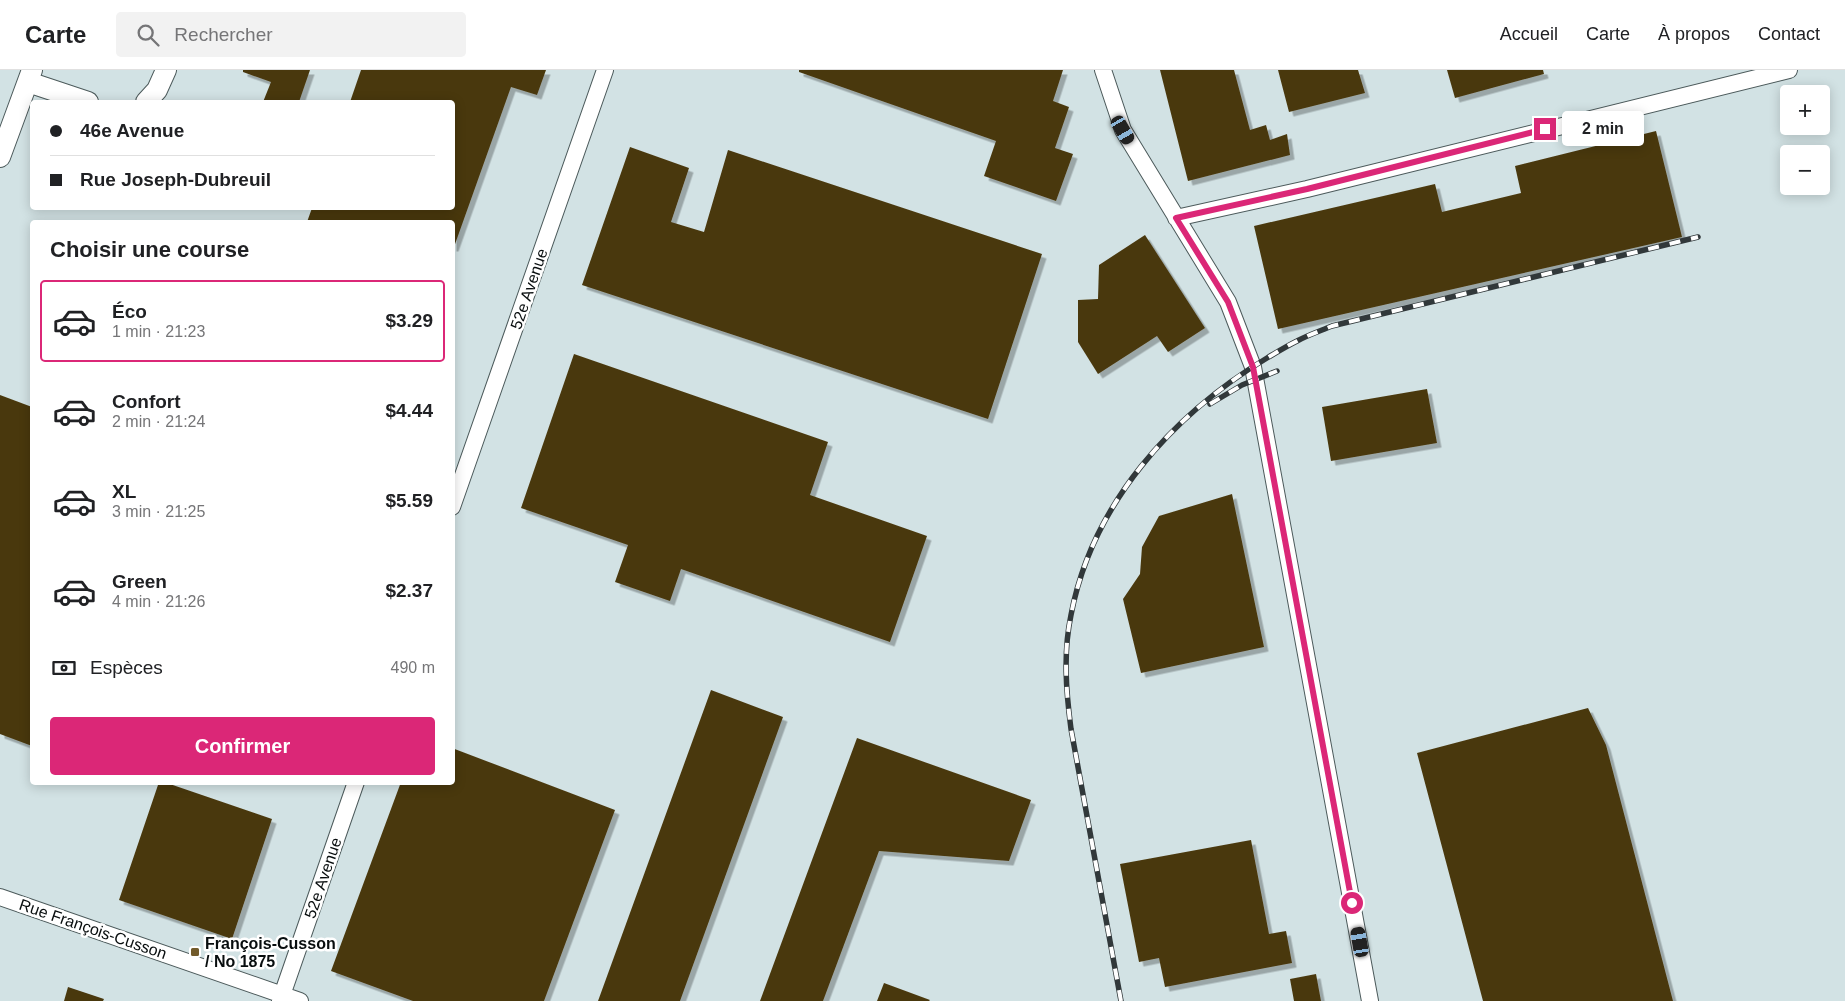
<!DOCTYPE html>
<html lang="fr">
<meta charset="utf-8">
<style>
body{margin:0;font-family:Helvetica,sans-serif;background:#f2f2f2;color:#202124;height:100vh;display:flex;flex-direction:column;font-size:19px;white-space:nowrap}
*{box-sizing:border-box;margin:0}
p{font-size:16px;color:#757577}
.icon{flex:none;width:28px;height:28px;fill:none;stroke:currentColor;stroke-width:2;stroke-linecap:round;stroke-linejoin:round}
.map{position:relative;flex:1;overflow:hidden}
.side{position:absolute;left:30px;top:150px;width:425px;height:565px;display:flex;flex-direction:column;background:#fff;border-radius:5px;box-shadow:0 2px 12px #0003}
.side>*{flex:none}
.hud{position:absolute;left:30px;top:30px;width:425px;height:110px;border-radius:5px;box-shadow:0 2px 12px #0003;display:grid;align-content:center;height:110px;padding:0 20px;background:#fff}
.controls{position:absolute;left:1780px;top:15px;display:grid;gap:10px}
.controls a{display:grid;place-items:center;width:50px;height:50px;border-radius:5px;background:#fff;box-shadow:0 2px 12px #0003;font-size:25px}
.end{position:absolute;width:22px;height:22px;margin:-11px;border:6px solid #db2777;background:#fff;box-shadow:0 0 0 2px #fff}
.from{border-radius:50%}
.bubble{position:absolute;height:35px;border-radius:5px;background:#fff;box-shadow:0 2px 12px #0003;font-size:16px;font-weight:600;line-height:35px;text-align:center}
.car{position:absolute;width:15px;height:30px;margin:-15px -8px;border-radius:6px;box-shadow:0 0 4px 1px #0007;background:linear-gradient(#222 24%,#8ab4d8 0 40%,#222 0 76%,#8ab4d8 0 86%,#222 0)}
.hud b{display:flex;align-items:center;gap:18px;height:48px;font-size:19px}
.hud b+b{border-top:1px solid #e0e0e0}
.hud i{width:12px;height:12px;background:#202124}
ul{padding:0;list-style:none}
li{display:flex;align-items:center;gap:15px;height:82px;margin:0 10px 8px;padding:0 10px;border:2px solid transparent;border-radius:5px}
li div{flex:1}
li b{display:block;font-size:19px}
li em{font-style:normal;font-weight:600}
li.on{border-color:#db2777}
li>.icon{width:45px;height:45px;stroke-width:1.5}
h2{padding:0 20px;font-size:22px;line-height:60px}
.pay{display:flex;align-items:center;gap:12px;height:55px;padding:0 20px;font-size:19px}
.pay p{margin-inline-start:auto}
.cta{display:flex;gap:10px;margin-top:auto;padding:10px 20px}
.cta a{flex:1;height:58px;border-radius:5px;background:#db2777;color:#fff;font-size:20px;font-weight:600;line-height:58px;text-align:center}
header{display:flex;align-items:center;gap:30px;box-sizing:border-box;height:70px;padding:0 25px;background:#fff;border-bottom:1px solid #e0e0e0}
header strong{font-size:24px}
nav{display:flex;gap:28px;margin-inline-start:auto;font-size:18px}
.search{width:350px;height:45px;background:#f2f2f2;display:flex;align-items:center;gap:12px;box-sizing:border-box;padding:0 18px;border-radius:5px;color:#757577;font-size:19px}
.map>svg:first-child{display:block}
</style>
<header>
<strong>Carte</strong>
<div class="search"><svg class="icon" aria-label="search" viewBox="0 0 24 24"><circle cx="10" cy="10" r="6"/><path d="M15 15l6 6"/></svg>Rechercher</div>
<nav><a>Accueil</a><a>Carte</a><a>À propos</a><a>Contact</a></nav>
</header>
<div class="map">
<svg width="1845" height="931" viewBox="0 0 1845 931">
<defs>
<filter id="shadow"><feDropShadow dx="4.5" dy="4.5" stdDeviation="0" flood-color="#0004"/></filter>
</defs>
<rect width="100%" height="100%" fill="#d2e2e4"/>
<!-- building -->
<path fill="#4a380e" filter="url(#shadow)" d="M243,0h67l-11,32h-36l8,-20 -28,-10z
M361,0h185l-9,25 -26,-8 -57,160h-2v-25h-145l5,-14h140v-106h-102z
M799,0h264l-10,31 16,6 -14,41 18,6 -17,47 -72,-25 12,-35 -197,-69z
M1160,0h74l16,60 16,-5 4,15 17,-6 3,21 -102,26z
M1278,0h80l7,23 -76,19z
M1447,0h96l1,4 -89,24z
M1656,61l26,106 -404,92 -24,-103 181,-42 7,28 79,-19 -6,-27z
M630,77l59,21 -18,54 33,10 24,-82 314,104 -54,165 -406,-134z
M1145,165l60,93 -37,24 -11,-16 -59,38 -20,-32v-42l20,-1 1,-34z
M574,284l254,88 -18,53 117,41 -37,106 -209,-73 -11,32 -55,-19 13,-37 -107,-37z
M1427,319l10,54 -106,18 -9,-54z
M0,325l32,12v339l-32,-12z
M1232,424l32,153 -123,26 -18,-74 17,-25 2,-27 17,-31z
M711,620l72,27 -103,284h-82z
M1588,638l18,37 67,256h-190l-66,-248z
M857,668l174,62 -22,61 -130,-10 -56,150h-63z
M452,678l163,62 -71,191h-131l-82,-30 70,-189h51z
M159,712h5l108,37 -40,120 -113,-39z
M1251,770l18,94 17,-3 6,32 -127,24 -6,-29 -20,4 -19,-98z
M1316,904l5,27h-27l-4,-22z
M884,913l46,17 -1,1h-52z
M68,917l36,12 -1,2h-39z"/>
<g fill="none" stroke-linecap="round" stroke-linejoin="round">
<defs>
<path id="minor" d="M1103,0l20,60 105,172 25,65 117,634
M1176,148l131,-29 482,-119
M452,437l153,-437
M0,827l300,104
M280,931l76,-219"/>
<path id="tertiary" d="M28,12l60,20
M146,32l11,-12 9,-20
M0,87l32,-87"/>
</defs>
<!-- minor casing -->
<use href="#minor" stroke="#4c5a5b" stroke-width="18"/>
<!-- tertiary casing -->
<use href="#tertiary" stroke="#4c5a5b" stroke-width="22"/>
<!-- minor -->
<use href="#minor" stroke="#fff" stroke-width="16"/>
<!-- tertiary -->
<use href="#tertiary" stroke="#fff" stroke-width="20"/>
<defs>
<path id="rail" d="M1210,334l32,-19 35,-14
M1121,931l-50,-272c-5,-38 -8,-76 0,-114 21,-111 101,-200 196,-257 10,-6 20,-12 30,-17 11,-6 23,-10 35,-15l366,-89"/>
</defs>
<!-- rail casing -->
<use href="#rail" stroke="#31383a" stroke-width="5.5"/>
<!-- rail -->
<use href="#rail" stroke="#fff" stroke-width="4" stroke-dasharray="11" stroke-linecap="butt"/>
</g>
<g fill="none" stroke-linecap="round" stroke-linejoin="round">
<!-- route -->
<path stroke="#db2777" stroke-width="6" d="M1352,833l-99,-536 -25,-65 -52,-84 131,-29 238,-60"/>
</g>
<!-- markers -->
<rect fill="#725b2b" stroke="#fff" stroke-width="2" x="190" y="877" width="10" height="10" rx="2.5"/>
<g text-anchor="middle" dominant-baseline="central" stroke-width="5" stroke-linejoin="round" paint-order="stroke">
<!-- street labels -->
<g font-size="16" fill="#080d0e" stroke="#fff">
<text transform="translate(529 219) rotate(-71)">52e Avenue</text>
<text transform="translate(323 808) rotate(-71)">52e Avenue</text>
<text transform="translate(93 859) rotate(19)">Rue François-Cusson</text>
</g>
<!-- poi labels -->
<g font-size="16" font-weight="bold" fill="#080d0e" stroke="#fff" text-anchor="start">
<text x="205" y="873">François-Cusson<tspan x="205" dy="18">/ No 1875</tspan></text>
</g>
</g>
</svg>
<div class="controls">
<a>+</a>
<a>−</a>
</div>
<i class="end from" style="left:1352px;top:833px"></i>
<i class="end" style="left:1545px;top:59px"></i>
<div class="bubble" style="left:1562px;top:41px;width:82px">2 min</div>
<i class="car" style="left:1123px;top:60px;rotate:150deg"></i>
<i class="car" style="left:1360px;top:872px;rotate:350deg"></i>
<div class="hud">
<b><i class="from"></i>46e Avenue</b>
<b><i></i>Rue Joseph-Dubreuil</b>
</div>
<section class="side">
<h2>Choisir une course</h2>
<ul>
<li class="on"><svg class="icon" aria-label="car" viewBox="0 0 24 24"><path d="M5 17H2v-5l4-1 3-4h7l3 4 3 1v5h-3M9 17h6M6 11h13"/><circle cx="7" cy="17" r="2"/><circle cx="17" cy="17" r="2"/></svg><div><b>Éco</b><p>1 min · 21:23</p></div><em>$3.29</em></li>
<li><svg class="icon" aria-label="car" viewBox="0 0 24 24"><path d="M5 17H2v-5l4-1 3-4h7l3 4 3 1v5h-3M9 17h6M6 11h13"/><circle cx="7" cy="17" r="2"/><circle cx="17" cy="17" r="2"/></svg><div><b>Confort</b><p>2 min · 21:24</p></div><em>$4.44</em></li>
<li><svg class="icon" aria-label="car" viewBox="0 0 24 24"><path d="M5 17H2v-5l4-1 3-4h7l3 4 3 1v5h-3M9 17h6M6 11h13"/><circle cx="7" cy="17" r="2"/><circle cx="17" cy="17" r="2"/></svg><div><b>XL</b><p>3 min · 21:25</p></div><em>$5.59</em></li>
<li><svg class="icon" aria-label="car" viewBox="0 0 24 24"><path d="M5 17H2v-5l4-1 3-4h7l3 4 3 1v5h-3M9 17h6M6 11h13"/><circle cx="7" cy="17" r="2"/><circle cx="17" cy="17" r="2"/></svg><div><b>Green</b><p>4 min · 21:26</p></div><em>$2.37</em></li>
</ul>
<div class="pay"><svg class="icon" aria-label="cash" viewBox="0 0 24 24"><path d="M3 7h18v10H3z"/><circle cx="12" cy="12" r="2"/></svg>Espèces<p>490 m</p></div>
<div class="cta"><a>Confirmer</a></div>
</section>
</div>
